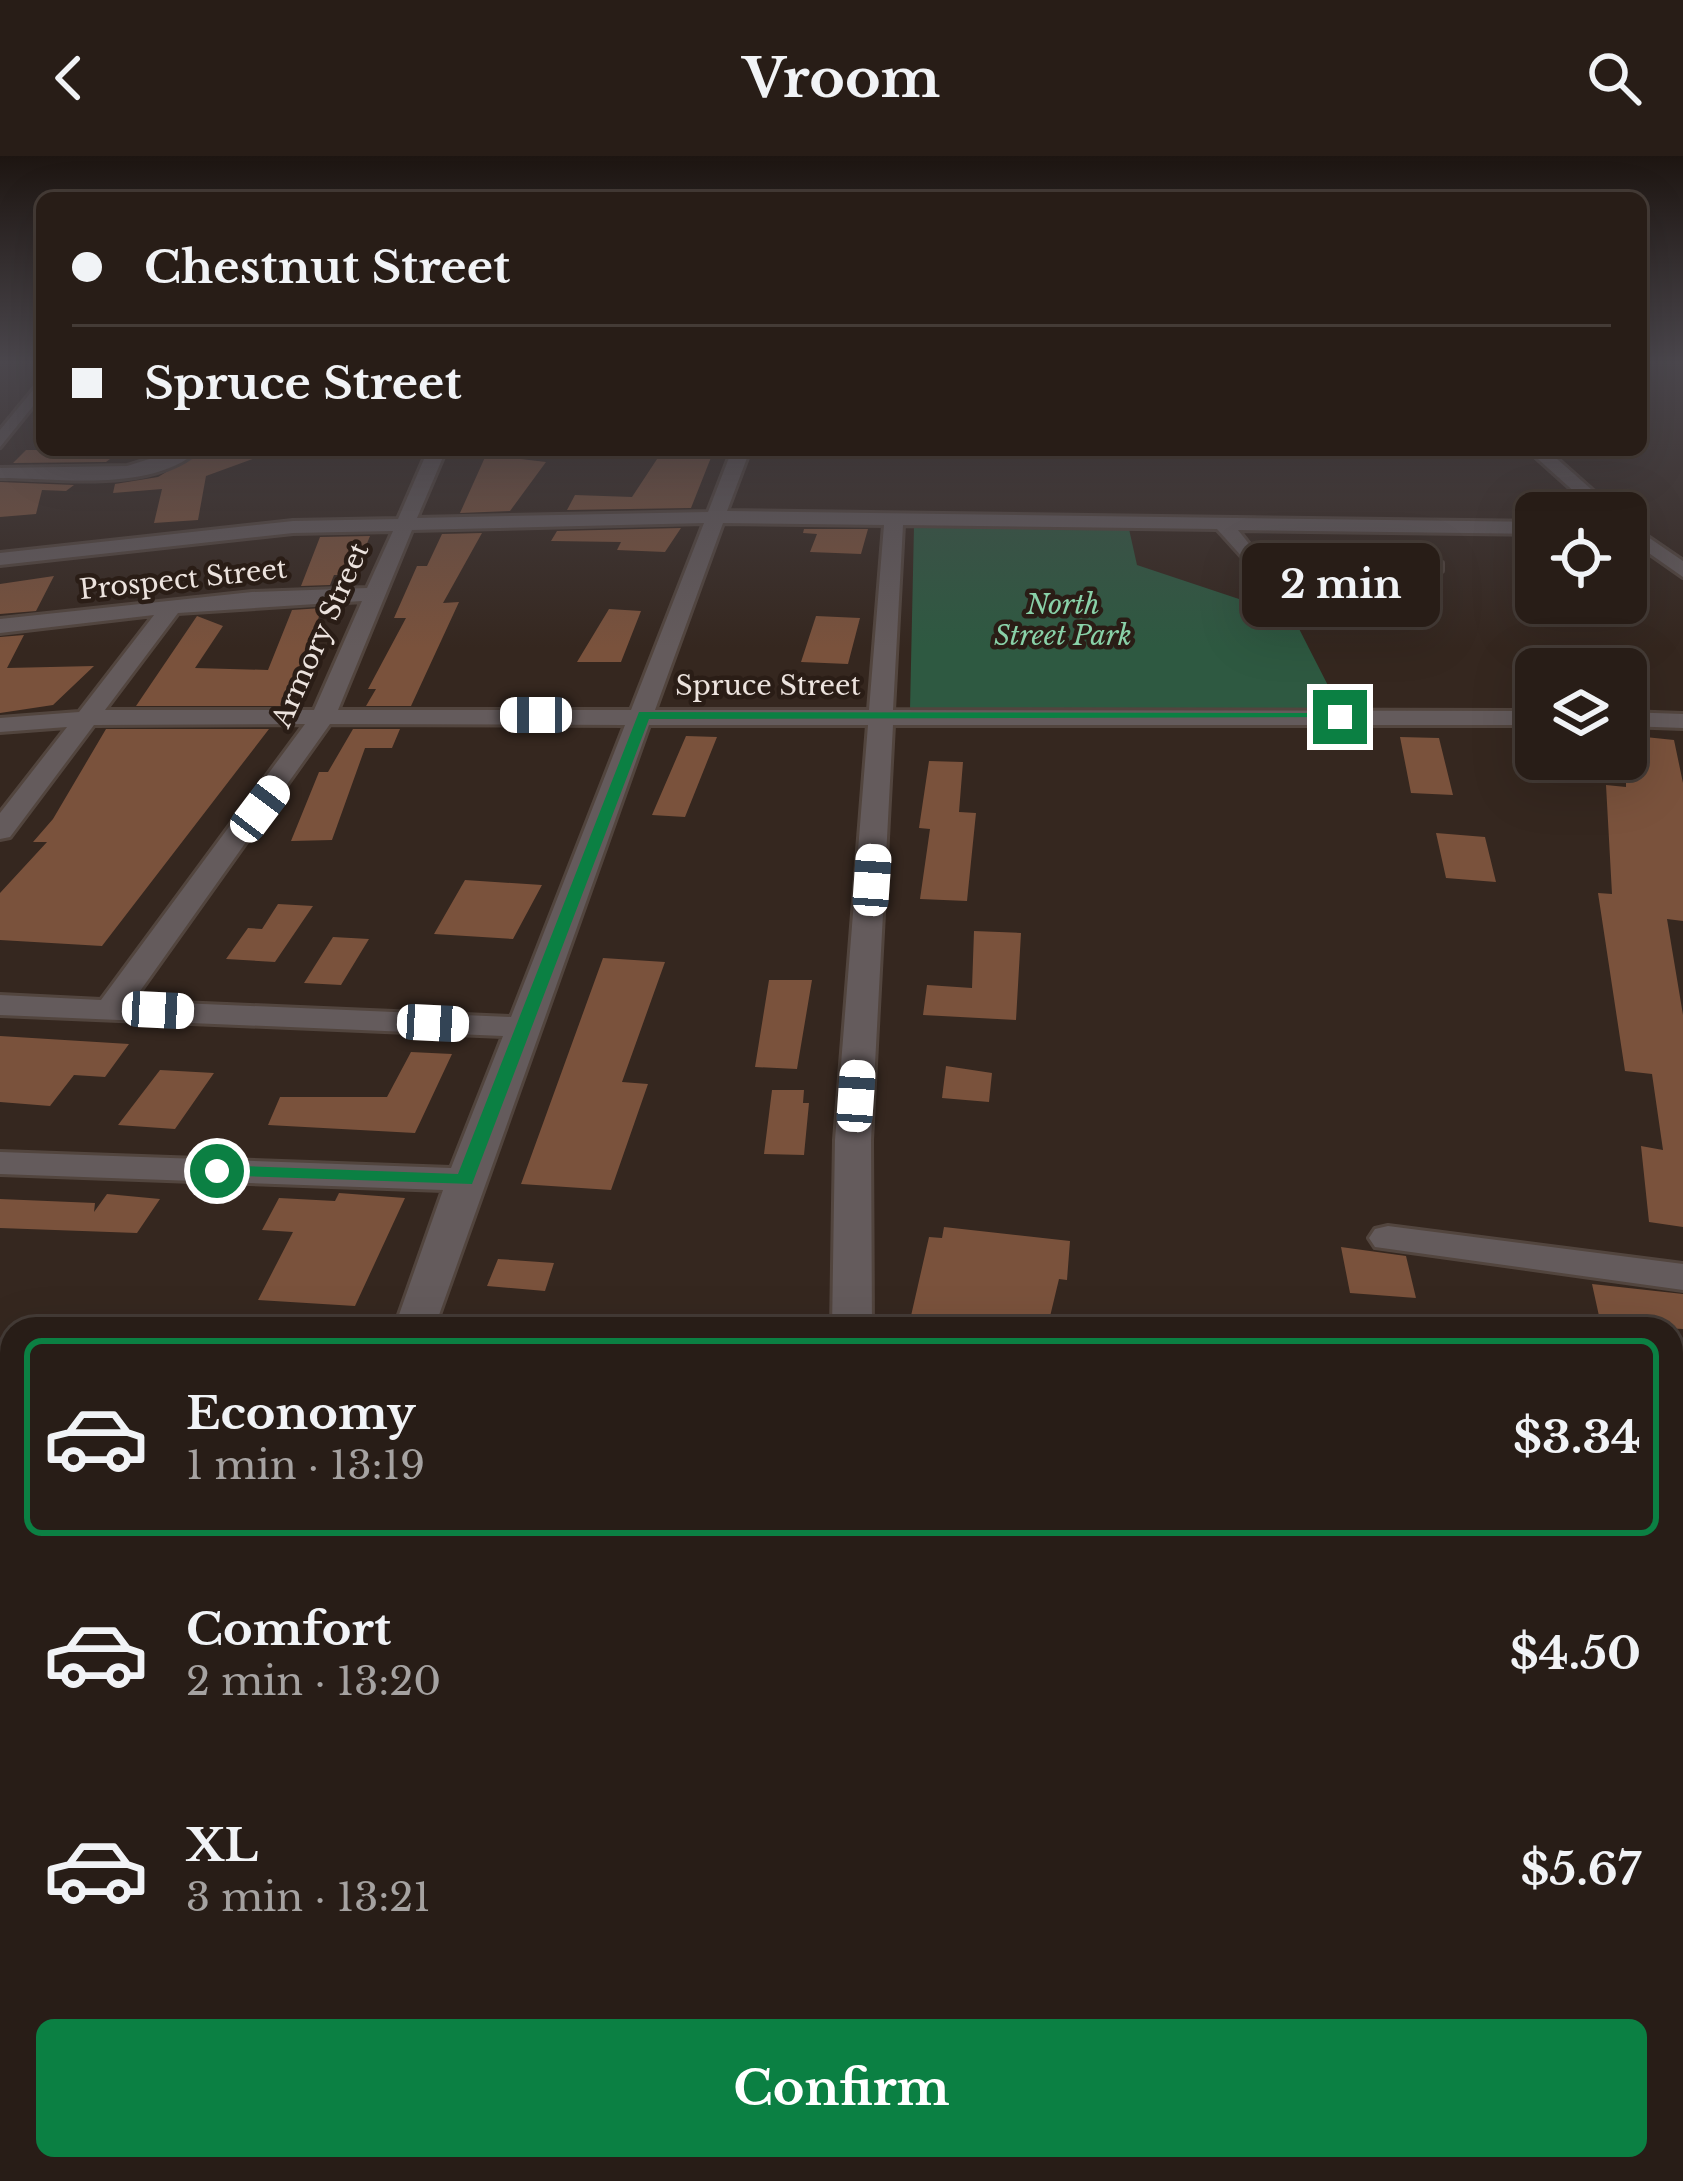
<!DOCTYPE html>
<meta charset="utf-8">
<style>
body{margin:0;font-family:"Libre Baskerville",serif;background:#342a24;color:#f1f3f6;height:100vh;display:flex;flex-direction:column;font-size:45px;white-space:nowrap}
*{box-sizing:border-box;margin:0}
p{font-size:39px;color:#a5a2a1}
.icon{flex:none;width:66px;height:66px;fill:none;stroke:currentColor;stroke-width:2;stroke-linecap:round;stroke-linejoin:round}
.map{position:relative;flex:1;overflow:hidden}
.drawer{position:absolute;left:0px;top:1161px;width:1683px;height:864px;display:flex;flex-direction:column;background:#281d17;border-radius:36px 36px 0 0;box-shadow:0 12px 48px #0002,0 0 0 3px #443b36}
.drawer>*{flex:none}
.hud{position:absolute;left:36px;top:36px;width:1611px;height:264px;border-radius:18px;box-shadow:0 12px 48px #0002,0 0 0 3px #443b36;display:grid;align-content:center;height:264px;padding:0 36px;background:#281d17}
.fabs{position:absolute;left:1515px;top:336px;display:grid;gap:24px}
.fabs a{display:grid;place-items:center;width:132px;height:132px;border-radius:18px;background:#281d17;box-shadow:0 12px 48px #0002,0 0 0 3px #443b36;font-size:60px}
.end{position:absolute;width:54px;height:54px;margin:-27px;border:15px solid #0b8043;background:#fff;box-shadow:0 0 0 6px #fff}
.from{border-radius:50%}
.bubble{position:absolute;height:84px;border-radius:18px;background:#281d17;box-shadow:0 12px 48px #0002,0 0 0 3px #443b36;font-size:39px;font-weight:800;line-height:84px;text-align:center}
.car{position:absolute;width:36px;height:72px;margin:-36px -18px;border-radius:15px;box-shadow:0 0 9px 3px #0007;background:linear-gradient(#fff 24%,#345 0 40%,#fff 0 76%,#345 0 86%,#fff 0)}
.hud b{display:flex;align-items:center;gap:42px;height:114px;font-size:45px}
.hud b+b{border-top:3px solid #443b36}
.hud i{width:30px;height:30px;background:#f1f3f6}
ul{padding:21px 0 0;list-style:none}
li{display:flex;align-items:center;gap:36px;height:198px;margin:0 24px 18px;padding:0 12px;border:6px solid transparent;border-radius:18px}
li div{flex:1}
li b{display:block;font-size:45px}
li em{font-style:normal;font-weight:800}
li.selected{border-color:#0b8043}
li>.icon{width:108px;height:108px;stroke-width:1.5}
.action{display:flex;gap:24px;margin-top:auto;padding:24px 36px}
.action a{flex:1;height:138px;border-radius:18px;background:#0b8043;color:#fff;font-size:48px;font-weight:800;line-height:138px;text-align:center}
header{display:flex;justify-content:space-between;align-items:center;height:156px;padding:0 36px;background:#281d17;font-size:54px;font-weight:800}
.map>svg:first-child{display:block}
</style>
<header><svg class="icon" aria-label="back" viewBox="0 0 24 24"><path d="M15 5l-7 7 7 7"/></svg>Vroom<svg class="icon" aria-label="search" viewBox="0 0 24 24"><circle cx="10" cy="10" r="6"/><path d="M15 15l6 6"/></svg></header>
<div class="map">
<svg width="1683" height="2025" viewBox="0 0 1683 2025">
<rect width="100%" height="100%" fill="#35271f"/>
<!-- green -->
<path fill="#2e5941" d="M914,370l215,3 8,36 156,52 47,92h-430z"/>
<!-- building -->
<path fill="#7a523c" d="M26,294h96l-16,12 -93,1z
M203,294l66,3 -63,23 -8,44 -44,3 8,-34 -49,4 2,-9 43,-7z
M663,294h51l-23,58 -124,2 8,-15 57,2z
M486,299l60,7 -36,49 -50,2z
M0,326l24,1 50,2 -8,6 -24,-1 -6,24 -36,3z
M681,372l-16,24 -48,-2 4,-8 -70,-1 6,-10z
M804,373h64l-7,25 -51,-2 7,-18 -14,-1z
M482,377l-39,70 16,-1 -48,104h-45l10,-17h-8l38,-71h-12l23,-52h10l15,-32z
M370,380l-16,39h-20l-4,10 -29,1 19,-49z
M54,420l-18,35 -36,3v-30z
M322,452l-23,65 7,-1 -22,34h-148l61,-90 26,10 -28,42 73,2 24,-60z
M609,453l32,2 -20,51h-44z
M816,460l44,2 -12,46 -47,-2z
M24,479l-17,33 87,-2 -41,39 -53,8v-76z
M106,573h163l-167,217 -102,-6v-47l47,-51h-14l20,-23z
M353,573h47l-8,19h-27l-33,92 -41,1 28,-69h9z
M1626,579l48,5 9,43v138l-16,-2 16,96v212l-34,-5 -8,-76 22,4 -11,-76 -27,-3 -27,-178 14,1 -6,-109 20,2z
M686,580l31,1 -32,80 -33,-2z
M1400,581l39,1 14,57 -42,-2z
M929,605l34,1 -4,50 17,1 -9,88 -47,-2 10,-70 -11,-1z
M1436,677l49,4 11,45 -50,-4z
M465,724l77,5 -29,54 -79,-5z
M278,748l35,2 -38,56 -49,-3 22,-31 14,1z
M974,775l47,2 -5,87 -93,-5 4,-30 45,3z
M333,781l36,2 -28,46 -37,-2z
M603,802l62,4 -43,120 26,2 -37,106 -90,-6z
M769,824h43l-15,89 -42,-2z
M0,880l129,8 -24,33 -31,-2 -24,31 -50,-4z
M411,896l41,2 -37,79 -147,-8 12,-28h107z
M946,910l46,7 -3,29 -47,-4z
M160,914l54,3 -39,56 -57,-4z
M772,934h32l-1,13h6l-5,52 -40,-1z
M339,1037l66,5 -50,108 -97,-6 35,-68 -31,-2 17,-32 56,3z
M107,1038l53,5 -23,34 -137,-5v-29l95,4 -1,9z
M944,1071l126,14 -3,39 -8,-1 -12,50h-139l21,-92 13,1z
M1341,1091l65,9 10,42 -66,-5z
M498,1103l56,4 -9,28 -58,-5z
M1592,1128l91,10v35l-82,-4z"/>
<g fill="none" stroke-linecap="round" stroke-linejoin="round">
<defs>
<path id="minor" d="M42,223v16l-42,52v-17z
M178,294h21c-48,43 -139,28 -199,28v-10l127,-2z
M428,294h18l-29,68 291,-6 24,-62h18l-23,61 809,11v12l-298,-4 23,29 181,4v8l-7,2 -180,-2 -38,-42 -314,-4 -10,185 643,1v14h-643l-22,415 1,189h-40l3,-189 33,-415h-219l-215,604h-40l49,-139 -443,-16v-22l451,16 52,-132 -503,-21v-20l101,5 204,-276 -211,1 -84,112 -10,2v-26l67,-86 -67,5v-14l79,-6 75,-97 -154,18v-14l252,-27 115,-4 26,-57 -100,2 -293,32v-12l293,-32 105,-2zM704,367l-73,187h-293l74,-180zM723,367l161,2 -15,185h-214zM362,445l-48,109h-209l73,-97zM330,568l295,1 -114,292 -378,-16z
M1528,294h19l71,63h-20z
M1626,366l57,39v16l-57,-40z
M1626,556l57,2v14l-57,-2z
M1388,1070l295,38v26l-308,-43 -6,-9 6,-9z
M1671,1754l12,2v54l-12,-2z
M12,1788v56l-12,1v-56z
M113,2013h62l-3,12h-62z
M775,2013h62l-1,12h-62z"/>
</defs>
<!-- minor casing -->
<use href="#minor" stroke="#52453e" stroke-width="6"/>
<!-- minor -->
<use href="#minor" fill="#645b5c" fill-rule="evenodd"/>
</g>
<!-- sky -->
<linearGradient id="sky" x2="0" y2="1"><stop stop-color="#1d1511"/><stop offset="0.42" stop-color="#4b474d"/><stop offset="1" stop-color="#4b474d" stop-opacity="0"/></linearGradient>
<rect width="1683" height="492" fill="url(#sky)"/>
<!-- route -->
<path fill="#0b8043" d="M639,556l701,1 6,4 -697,2 -177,465 -262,-9v-8l7,-2 241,9z"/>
<g text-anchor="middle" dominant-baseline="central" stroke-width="9" stroke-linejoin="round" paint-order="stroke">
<!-- far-street labels -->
<g font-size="27" fill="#ece3de" stroke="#2a1d16">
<text transform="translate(183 423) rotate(-6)">Prospect Street</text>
<text transform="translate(320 479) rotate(-66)">Armory Street</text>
<text x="768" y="529">Spruce Street</text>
</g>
<!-- far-park labels -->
<g font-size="27" font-style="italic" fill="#89d1a8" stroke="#2a1d16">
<text x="1063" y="448">North<tspan x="1063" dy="31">Street Park</tspan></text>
</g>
</g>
</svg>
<div class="fabs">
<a><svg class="icon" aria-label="locate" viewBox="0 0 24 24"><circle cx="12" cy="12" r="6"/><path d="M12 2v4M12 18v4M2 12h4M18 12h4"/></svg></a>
<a><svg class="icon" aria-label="layers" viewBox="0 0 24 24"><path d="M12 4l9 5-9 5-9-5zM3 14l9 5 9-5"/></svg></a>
</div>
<i class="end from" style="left:217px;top:1015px"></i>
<i class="end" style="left:1340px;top:561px"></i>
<div class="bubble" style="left:1242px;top:387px;width:198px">2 min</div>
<i class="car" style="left:536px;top:559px;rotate:270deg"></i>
<i class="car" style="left:260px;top:653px;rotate:37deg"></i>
<i class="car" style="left:872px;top:724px;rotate:4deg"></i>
<i class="car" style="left:158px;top:854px;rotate:93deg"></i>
<i class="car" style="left:433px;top:867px;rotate:93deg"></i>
<i class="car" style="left:856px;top:940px;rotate:4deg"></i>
<div class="hud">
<b><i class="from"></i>Chestnut Street</b>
<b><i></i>Spruce Street</b>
</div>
<section class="drawer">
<ul>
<li class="selected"><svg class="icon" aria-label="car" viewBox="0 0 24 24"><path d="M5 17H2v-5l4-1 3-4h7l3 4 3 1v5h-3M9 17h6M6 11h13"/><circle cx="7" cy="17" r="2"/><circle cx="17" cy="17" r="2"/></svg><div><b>Economy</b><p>1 min · 13:19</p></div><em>$3.34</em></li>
<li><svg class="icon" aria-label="car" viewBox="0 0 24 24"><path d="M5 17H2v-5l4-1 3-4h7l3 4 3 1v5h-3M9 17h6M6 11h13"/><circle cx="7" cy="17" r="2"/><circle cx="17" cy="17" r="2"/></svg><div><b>Comfort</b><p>2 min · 13:20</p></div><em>$4.50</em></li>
<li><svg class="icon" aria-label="car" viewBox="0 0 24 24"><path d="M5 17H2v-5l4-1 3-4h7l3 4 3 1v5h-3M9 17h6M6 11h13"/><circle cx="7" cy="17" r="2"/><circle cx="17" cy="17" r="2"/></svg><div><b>XL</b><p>3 min · 13:21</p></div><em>$5.67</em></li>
</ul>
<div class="action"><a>Confirm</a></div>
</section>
</div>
